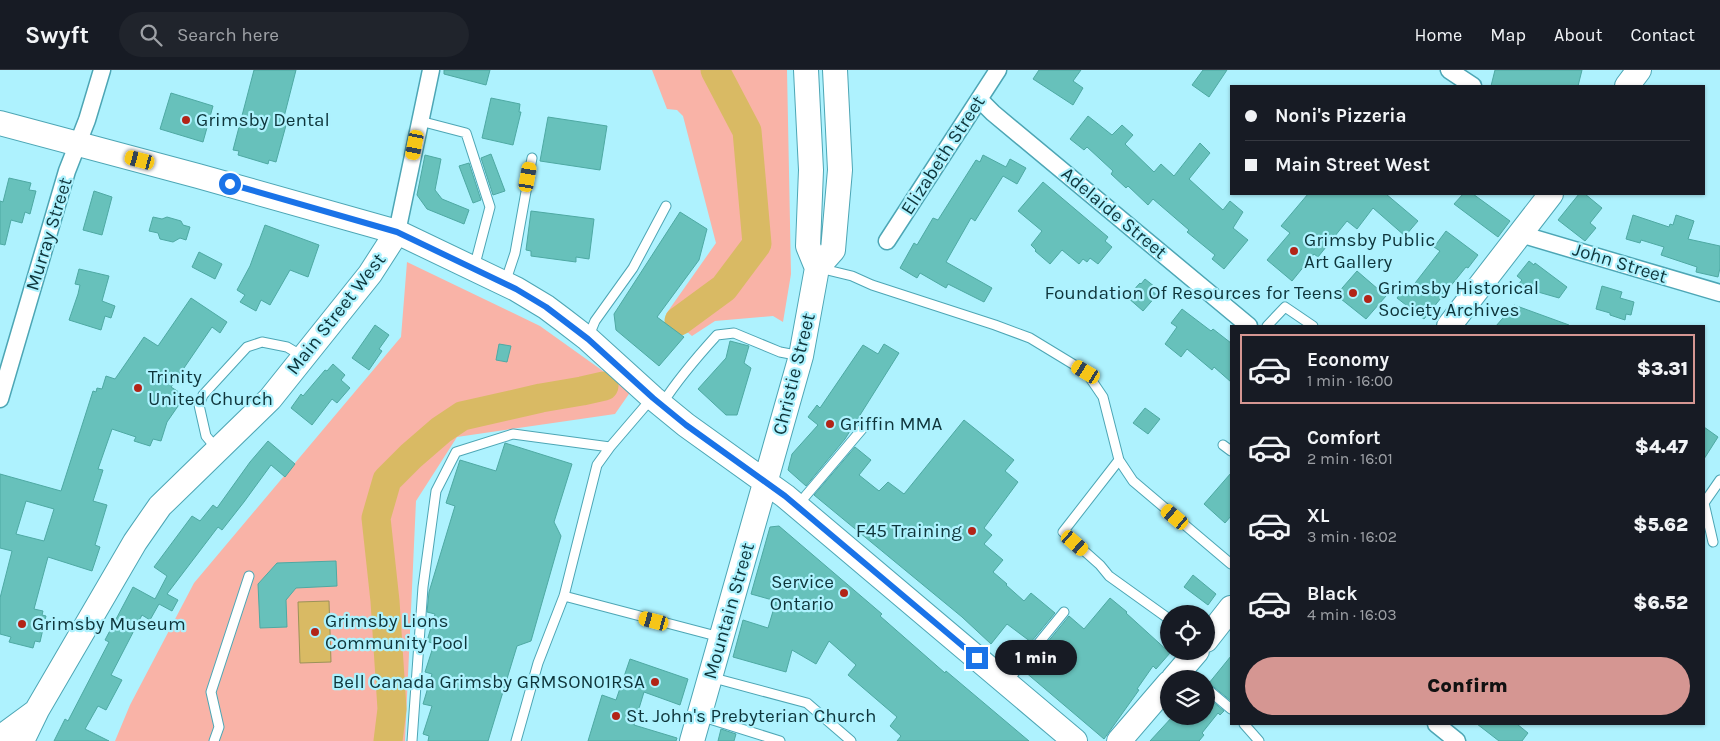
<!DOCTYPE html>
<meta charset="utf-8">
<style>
body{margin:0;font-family:Karla,sans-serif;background:#20242c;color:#f1f3f6;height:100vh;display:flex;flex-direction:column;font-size:19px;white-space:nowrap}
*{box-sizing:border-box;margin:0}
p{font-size:16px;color:#9ea1a6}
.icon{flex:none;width:28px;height:28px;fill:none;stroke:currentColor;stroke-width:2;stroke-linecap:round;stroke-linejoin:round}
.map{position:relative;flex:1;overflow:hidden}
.details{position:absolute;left:1230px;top:255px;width:475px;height:400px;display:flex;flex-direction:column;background:#171b24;border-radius:0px;box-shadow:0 1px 4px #0004}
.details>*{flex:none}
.guide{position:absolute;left:1230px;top:15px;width:475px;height:110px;border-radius:0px;box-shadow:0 1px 4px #0004;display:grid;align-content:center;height:110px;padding:0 15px;background:#171b24}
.controls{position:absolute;left:1160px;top:535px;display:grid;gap:10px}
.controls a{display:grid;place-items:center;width:55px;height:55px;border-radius:50%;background:#171b24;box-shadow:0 1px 4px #0004;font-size:25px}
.end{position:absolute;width:22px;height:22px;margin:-11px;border:6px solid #1a73e8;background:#fff;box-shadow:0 0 0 2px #fff}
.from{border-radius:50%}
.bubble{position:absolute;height:35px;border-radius:18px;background:#171b24;box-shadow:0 1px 4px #0004;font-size:16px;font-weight:800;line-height:35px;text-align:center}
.car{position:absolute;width:15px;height:30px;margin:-15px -8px;border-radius:6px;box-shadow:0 0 4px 1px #0007;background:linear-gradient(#f5c518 24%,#345 0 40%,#f5c518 0 76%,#345 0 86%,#f5c518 0)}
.guide b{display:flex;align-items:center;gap:18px;height:48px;font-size:19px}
.guide b+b{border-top:1px solid #363941}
.guide i{width:12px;height:12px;background:#f1f3f6}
ul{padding:9px 0 0;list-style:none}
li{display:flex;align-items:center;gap:15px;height:70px;margin:0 10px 8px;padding:0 5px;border:2px solid transparent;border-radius:0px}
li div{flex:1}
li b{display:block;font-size:19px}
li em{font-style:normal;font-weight:800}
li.selected{border-color:#d59692}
li>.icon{width:45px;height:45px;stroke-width:1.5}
.action{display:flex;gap:10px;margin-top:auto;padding:10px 15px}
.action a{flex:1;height:58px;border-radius:30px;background:#d59692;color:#111;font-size:20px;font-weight:800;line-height:58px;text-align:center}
header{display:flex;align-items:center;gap:30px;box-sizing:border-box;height:70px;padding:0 25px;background:#171b24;border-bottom:1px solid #363941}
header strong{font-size:24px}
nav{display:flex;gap:28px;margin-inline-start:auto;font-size:18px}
.search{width:350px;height:45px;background:#20242c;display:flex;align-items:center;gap:12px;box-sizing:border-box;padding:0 18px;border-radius:28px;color:#9ea1a6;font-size:19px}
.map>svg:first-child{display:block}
</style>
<header>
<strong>Swyft</strong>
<div class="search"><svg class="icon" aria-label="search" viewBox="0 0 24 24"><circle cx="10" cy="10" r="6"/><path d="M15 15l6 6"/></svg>Search here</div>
<nav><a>Home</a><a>Map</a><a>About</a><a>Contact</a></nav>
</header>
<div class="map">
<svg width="1720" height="671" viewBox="0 0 1720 671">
<rect width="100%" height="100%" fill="#aef2fe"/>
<!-- green -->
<path fill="#f9b3a7" d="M652,0h135l4,204 -8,48 -10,-6 -58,5 -23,15 -26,-22 50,-71 -33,-127 -6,-6 -10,-1z
M407,192l133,64 91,65 -16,23 -158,23 -41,64 -11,240h-290l15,-36 64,-122 207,-246z"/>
<!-- water -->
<path fill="#d9ba64" stroke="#9c9258" d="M329,531l2,61 -31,1 -2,-61z"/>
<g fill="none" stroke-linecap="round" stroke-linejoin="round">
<!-- river -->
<path stroke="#d9ba64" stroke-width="29" d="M679,251l45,-33 33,-44 -10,-113 -32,-61
M388,671l4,-32 -7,-108 -9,-83 11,-38 24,-24 30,-26 21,-14 79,-18 41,-7 22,-5"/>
</g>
<!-- building -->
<path fill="#67c1bb" stroke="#4ea9a3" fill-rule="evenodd" d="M254,0h42l-12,47 4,1 -12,44 -7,-2 -1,4 -30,-9 1,-4 -6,-1z
M444,0h46l-4,15 -42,-11z
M1039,0h42l-8,11 10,7 -10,17 -40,-26z
M1203,0h24l-18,27 -17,-12z
M1495,0h87l-4,16h-87z
M171,23l42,13 -10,36 -43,-13z
M491,28l29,6 -1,8h2l-8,33 -31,-7z
M1088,46l24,19 10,-10 11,10 -8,9 29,28 7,-8 13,12 26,-33 10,10 -21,26 34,31 7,-9 13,11 -10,16 15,12 -24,29 -12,-10 3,-4 -28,-23 2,-2 -36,-31 -5,6 -20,-19 -2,2 -15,-14 2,-3 -26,-24 -3,3 -14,-11z
M548,47l59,9 -7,44 -60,-9z
M491,84l14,37 -12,4 -12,-37z
M425,85l16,4 -6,31 7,9 27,11 -5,14 -37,-15 -10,-14z
M983,85l23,12 4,-8 16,9 -9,16 -14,-8 -28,45 -4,-3 -25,44 46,26 -8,14 -36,-18 -2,4 -26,-15 -3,5 -17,-10 14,-25 3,2 16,-27 5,2 38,-60 4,2z
M469,93l12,37 -8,3 -14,-37z
M9,108l22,5 -2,7 7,1 -6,23 -5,-2 -3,11 -11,-3 -6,25 -5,-1v-43l3,1z
M1043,112l65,55 -3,4 7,6 -14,17 -8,-6 -3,4 -4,-3 -4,5 -17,-14 -12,14 -15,-13 1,-1 -5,-5 11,-14 -24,-20z
M94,121l18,6 -10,38 -19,-5z
M1308,124h78l32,27 -13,15 -32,-28 -16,21 -10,-8 -29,36 -4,-3 -22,27 -25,-21 23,-27 -9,-7z
M1463,124h10l37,27 -12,16 -44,-33z
M1579,124h6l17,14 -12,15 6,5 -11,13 -27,-21z
M531,141l63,8 -5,40 -13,-2v5l-45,-6v-5l-5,-1z
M680,142l27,17 -8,31 -42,57 27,20 -25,29 -43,-36 -2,-16z
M1633,145l36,12 1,-3 3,1 3,-10 18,6 -6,18 32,7v22l-2,9 -22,-5 1,-5 -36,-12 3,-8 -23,-7 -1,3 -14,-4z
M153,147l9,2 5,-2 14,4 2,4 7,2 -4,13 -6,-2 -7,4 -13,-3 -2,-6 -9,-2z
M265,155l54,20 -11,32 -18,-7 -20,35 -9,-5 -5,11 -16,-9 5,-7 -8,-5 13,-24z
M1446,161l32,24 -10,13 -2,-1 -42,52 -27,-21 11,-14 4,3 28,-36 -6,-4z
M199,182l23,12 -7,15 -23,-12z
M1529,191l5,4 1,-2 32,24 -8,11 -42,-12 5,-6 -5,-4z
M79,199l30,7 -7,25 13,5 -4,12 -6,-2 -4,14 -32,-10 9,-26 2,-9 -5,-1z
M1357,201l29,25 -20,23 -30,-24z
M1145,209l10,8 -3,4 5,4 -14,16 -16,-14 13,-14 1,1z
M1602,216l20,6 -2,6 14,4 -3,13 -5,-1 -1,6 -15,-5v-2l-14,-4z
M191,228l36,24 -7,11 -8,-6 -41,60 14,9 -18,26 -6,19 -8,-2 -3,7 -16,-5 2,-4 -24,-8 -14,40 5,1 -10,31 14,4 -12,40 5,2 -8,24 -44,-14 -14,52 9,2 -1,4 4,1 -6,26 -5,-1 -2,7 -24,-6 2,-5 -11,-3v-36l12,-47 -12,-3v-74l61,17 32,-100 3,1 1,-4 5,1 4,-13 9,3 29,-42 14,9zM26,431l28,8 -10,32 -28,-7z
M1514,235l55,20 -1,1h-72z
M1182,239l29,22 2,-2 18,14v39l-17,-15 -2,3 -25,-21 -6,8 -16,-13 12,-17 -6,-4z
M375,255l14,10 -10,14 3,2 -13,19 -17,-12z
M730,271l19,5 -5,17 7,5 -14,47h-11l-28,-26 28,-31z
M499,274l12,2 -4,16 -11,-2z
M884,274l15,9 -54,86 -39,47 -18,-16 4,-16 26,-29 -10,-8 9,-12 3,3 43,-63 15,9z
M333,294l12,11 -4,5 9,8 -13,15 -5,-4 -20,26 -21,-17 10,-14 2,2 22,-26 2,1z
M1145,338l15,11 -12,15 -15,-11z
M964,350l50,40 -9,11 13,11 -34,46 8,7 -8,9 19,16 -10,12 14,12 -1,1 18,16 7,-8 24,20 -24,29 -24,-18 -16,20 -29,-27 -148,-122 41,-48 16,13 -12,15 20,16 9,-9 16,12z
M1704,357l14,10 -14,22z
M268,371l27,23 -10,13 -14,-12 -27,37 -22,28 -4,-3 -51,67 11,6 -6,11 -13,-7 -9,16 -8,-5 -31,60 11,5 -16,30 -8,-4 -13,23 24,12h-55l11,-22 3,2 41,-79 -4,-2 28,-53 22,12 12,-23 -13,-9 38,-51 8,5 13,-16 4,3 33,-46z
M505,373l67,21 -18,58 7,14 -30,105 -14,5 -29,95h-60l1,-5 -6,-2 9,-28 -9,-2 9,-30 -7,-2 9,-28 -7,-3 8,-27 -8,-2 2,-20 26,-86 -9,-3 14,-43 36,11z
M1231,403v43l-6,7 -21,-19z
M779,456l103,88 -2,2 65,57 1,-2 83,70h-132l4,-5 -11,-10 7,-9 -49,-42 8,-10 -27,-24 -13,23 -24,-14 -6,22 -53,-15 10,-37 25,8 8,-27 -25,-7 19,-67z
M336,491l1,25 -41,2 -10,12 1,27 -27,1 -2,-44 19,-21z
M1193,505l23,19 -8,11 -24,-18z
M1110,528l17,14 -1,1 44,40 -14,16 -3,-3 -16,23 2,1 -35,49 -80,-68 45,-55 15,13z
M1231,586v45l-22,-18z
M630,589l58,20 -8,26 -36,-13 -10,33 43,13 -1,3h-88l14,-46 14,5z
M1206,626l18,15 -4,4 -2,-2 -16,20 2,2 -5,6h-49l23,-25h33z
M726,642l16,5 -2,5 -15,-5z
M1477,654h40l11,9 -6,8h-23z
M721,659l15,5 -2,7h-16z"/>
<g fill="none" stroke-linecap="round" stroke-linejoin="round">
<defs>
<path id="lane" d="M420,51l46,12 24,74 -16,61
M819,198l33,8 20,9 123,40 35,13 56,34 17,25 16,63 14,21 98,83
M505,213l10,-30 17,-95
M1267,256l18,-19 28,19
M588,268l7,-17 38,-53 33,-62
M662,334c16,-25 35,-47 55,-69l17,-2 46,19 21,4
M1223,375l8,6
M216,378l-10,-12 -7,-31 4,-10 44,-48 15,-5 25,5 17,10
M1119,390l-56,72 37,33 9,11 60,43
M797,436l66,-78
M1713,472l-9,-39 16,-23
M564,526l156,41
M1181,599l13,10
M710,607l97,26 44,38
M1006,613l58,-71
M1206,618l25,21
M700,646l80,25
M1244,654l15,17
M214,671l5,-14 -8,-35 38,-116
M412,671l11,-154 13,-96 20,-39 57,-18 97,13
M516,671l22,-78 26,-67 33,-131 13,-18 42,-49"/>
<path id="street" d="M1449,0l24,16
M979,29l14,14 256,213
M397,162l34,-162
M1520,164l200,59
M887,171l111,-171
M0,329l67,-228 20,-51 15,-50
M1436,654l21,17"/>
<path id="secondary" d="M806,0l5,100 -3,76 9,22
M1627,16l12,-16
M0,53l198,53 199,56 119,57 30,18 16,12 26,20 65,59 33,27 99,71 290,245
M1449,256l102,-132
M1206,570l25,-32
M1173,609l24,-28
M0,668l34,-25
M22,671l15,-31 98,-168 25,-36 110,-107 100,-125 27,-42
M692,671l109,-385 16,-88 16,-18 7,-80 -5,-100
M1119,671l50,-58"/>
</defs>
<!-- lane casing -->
<use href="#lane" stroke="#4da6b5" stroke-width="11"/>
<!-- street casing -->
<use href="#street" stroke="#4da6b5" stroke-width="19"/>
<!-- secondary casing -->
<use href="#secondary" stroke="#4da6b5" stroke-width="26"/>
<!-- lane -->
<use href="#lane" stroke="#fff" stroke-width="9"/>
<!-- street -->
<use href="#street" stroke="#fff" stroke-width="16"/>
<!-- secondary -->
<use href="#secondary" stroke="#fff" stroke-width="24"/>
</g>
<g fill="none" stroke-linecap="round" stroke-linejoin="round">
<!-- route -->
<path stroke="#1a73e8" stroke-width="6" d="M230,114l167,48 119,57 30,18 42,32 65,59 33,27 99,71 192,162"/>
</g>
<!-- markers -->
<g fill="#b22417" stroke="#aef2fe" stroke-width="2">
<circle cx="186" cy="50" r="5"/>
<circle cx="1294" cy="181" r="5"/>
<circle cx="1353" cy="223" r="5"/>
<circle cx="1368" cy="229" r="5"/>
<circle cx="138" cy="318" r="5"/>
<circle cx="830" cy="354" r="5"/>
<circle cx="972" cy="461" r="5"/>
<circle cx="844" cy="523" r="5"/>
<circle cx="22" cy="554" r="5"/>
<circle cx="315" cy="562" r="5"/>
<circle cx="655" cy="612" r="5"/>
<circle cx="616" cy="646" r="5"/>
</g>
<g text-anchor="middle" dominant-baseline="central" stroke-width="4.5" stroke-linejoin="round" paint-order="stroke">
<!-- poi labels -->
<g font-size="19" fill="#0e353b" stroke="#aef2fe" text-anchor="start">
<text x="196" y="50">Grimsby Dental</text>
<text x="1304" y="170">Grimsby Public<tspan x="1304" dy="22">Art Gallery</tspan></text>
<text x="1378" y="218">Grimsby Historical<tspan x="1378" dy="22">Society Archives</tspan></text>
<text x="1343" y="223" text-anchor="end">Foundation Of Resources for Teens</text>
<text x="148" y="307">Trinity<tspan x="148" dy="22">United Church</tspan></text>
<text x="840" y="354">Griffin MMA</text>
<text x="962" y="461" text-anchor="end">F45 Training</text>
<text x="834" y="512" text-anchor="end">Service<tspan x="834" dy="22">Ontario</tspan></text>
<text x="325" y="551">Grimsby Lions<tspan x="325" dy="22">Community Pool</tspan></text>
<text x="32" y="554">Grimsby Museum</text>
<text x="645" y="612" text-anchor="end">Bell Canada Grimsby GRMSON01RSA</text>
<text x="626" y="646">St. John's Prebyterian Church</text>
</g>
<!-- street labels -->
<g font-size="19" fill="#0e353b" stroke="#aef2fe">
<text transform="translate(943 85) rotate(-57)">Elizabeth Street</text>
<text transform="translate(1114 143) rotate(40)">Adelaide Street</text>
<text transform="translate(49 164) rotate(-73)">Murray Street</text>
<text transform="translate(1620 193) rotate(17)">John Street</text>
<text transform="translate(336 244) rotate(-52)">Main Street West</text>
<text transform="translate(794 304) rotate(-76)">Christie Street</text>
<text transform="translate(729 541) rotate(-74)">Mountain Street</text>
</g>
</g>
</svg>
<div class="controls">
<a><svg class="icon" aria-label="locate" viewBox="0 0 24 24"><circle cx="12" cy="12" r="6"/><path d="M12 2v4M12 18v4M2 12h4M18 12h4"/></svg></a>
<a><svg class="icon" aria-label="layers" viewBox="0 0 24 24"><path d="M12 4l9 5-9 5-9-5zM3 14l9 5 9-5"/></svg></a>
</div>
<i class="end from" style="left:230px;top:114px"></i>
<i class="end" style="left:977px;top:588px"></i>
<div class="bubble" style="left:995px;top:570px;width:82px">1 min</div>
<i class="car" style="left:415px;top:75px;rotate:191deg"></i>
<i class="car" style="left:140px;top:90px;rotate:285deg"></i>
<i class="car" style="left:528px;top:107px;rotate:10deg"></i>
<i class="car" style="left:1086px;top:302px;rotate:301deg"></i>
<i class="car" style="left:1175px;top:447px;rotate:310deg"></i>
<i class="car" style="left:1075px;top:473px;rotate:131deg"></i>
<i class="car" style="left:654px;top:551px;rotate:285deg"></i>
<div class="guide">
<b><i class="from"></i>Noni's Pizzeria</b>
<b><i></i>Main Street West</b>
</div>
<section class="details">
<ul>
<li class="selected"><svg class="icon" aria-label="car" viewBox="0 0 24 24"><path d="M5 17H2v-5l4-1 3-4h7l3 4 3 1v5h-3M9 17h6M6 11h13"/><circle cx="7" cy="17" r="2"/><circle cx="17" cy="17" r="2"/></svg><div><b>Economy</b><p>1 min · 16:00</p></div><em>$3.31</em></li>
<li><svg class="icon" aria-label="car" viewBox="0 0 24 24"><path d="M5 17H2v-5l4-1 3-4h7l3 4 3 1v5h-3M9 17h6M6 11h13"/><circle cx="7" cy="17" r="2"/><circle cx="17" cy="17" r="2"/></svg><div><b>Comfort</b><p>2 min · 16:01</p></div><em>$4.47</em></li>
<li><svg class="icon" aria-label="car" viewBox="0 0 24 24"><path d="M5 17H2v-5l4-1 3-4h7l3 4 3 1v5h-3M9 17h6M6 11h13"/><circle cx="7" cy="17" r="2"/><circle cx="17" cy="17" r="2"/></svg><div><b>XL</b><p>3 min · 16:02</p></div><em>$5.62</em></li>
<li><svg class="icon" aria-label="car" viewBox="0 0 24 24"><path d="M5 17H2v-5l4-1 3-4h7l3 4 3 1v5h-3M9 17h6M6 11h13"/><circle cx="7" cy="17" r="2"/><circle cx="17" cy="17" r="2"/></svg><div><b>Black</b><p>4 min · 16:03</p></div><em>$6.52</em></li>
</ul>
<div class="action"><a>Confirm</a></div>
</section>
</div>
